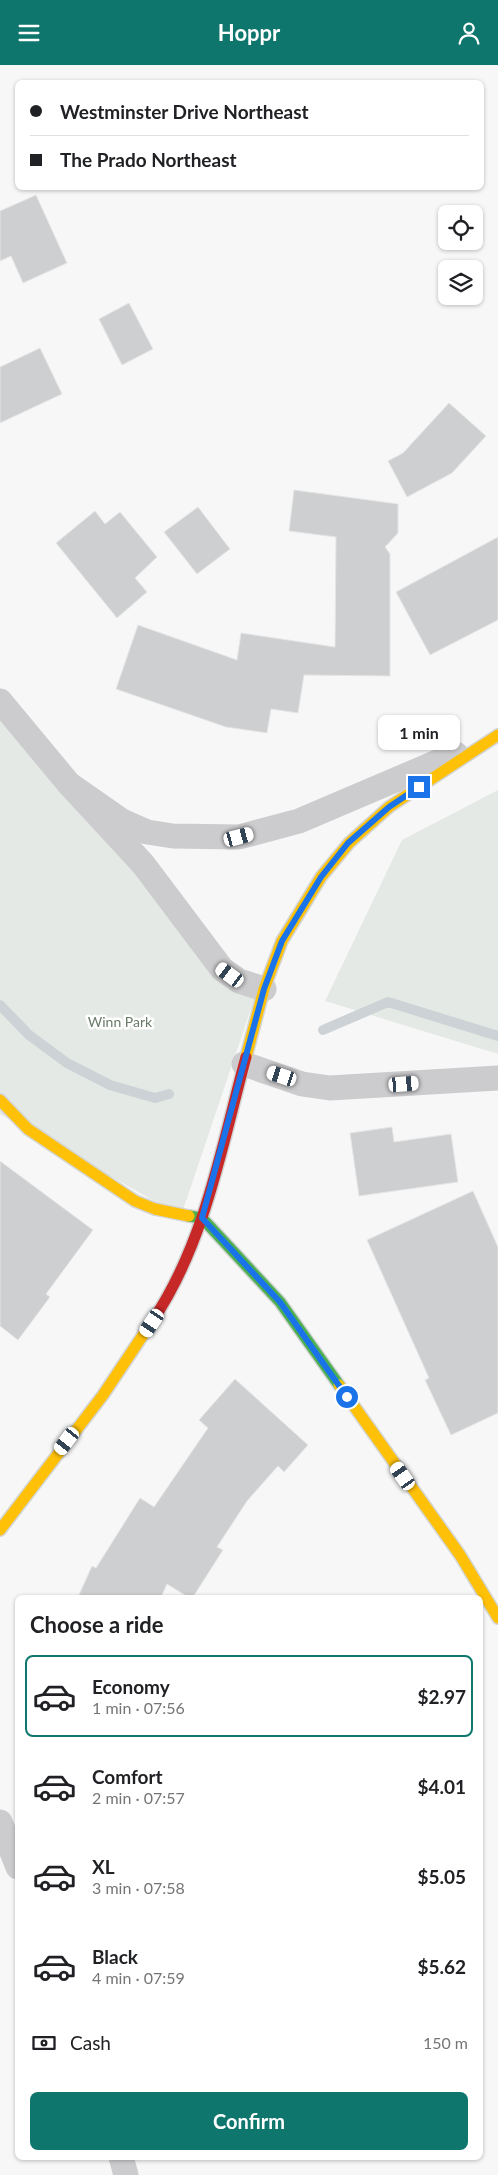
<!DOCTYPE html>
<meta charset="utf-8">
<style>
body{margin:0;font-family:Lato,sans-serif;background:#f2f2f2;color:#202124;height:100vh;display:flex;flex-direction:column;font-size:19px;white-space:nowrap}
*{box-sizing:border-box;margin:0}
p{font-size:16px;color:#757577}
.icon{flex:none;width:28px;height:28px;fill:none;stroke:currentColor;stroke-width:2;stroke-linecap:round;stroke-linejoin:round}
.map{position:relative;flex:1;overflow:hidden}
.details{position:absolute;left:15px;top:1530px;width:468px;height:565px;display:flex;flex-direction:column;background:#fff;border-radius:8px;box-shadow:0 1px 4px #0004}
.details>*{flex:none}
.guide{position:absolute;left:15px;top:15px;width:469px;height:110px;border-radius:8px;box-shadow:0 1px 4px #0004;display:grid;align-content:center;height:110px;padding:0 15px;background:#fff}
.tools{position:absolute;left:438px;top:140px;display:grid;gap:10px}
.tools a{display:grid;place-items:center;width:45px;height:45px;border-radius:8px;background:#fff;box-shadow:0 1px 4px #0004;font-size:25px}
.end{position:absolute;width:22px;height:22px;margin:-11px;border:6px solid #1a73e8;background:#fff;box-shadow:0 0 0 2px #fff}
.from{border-radius:50%}
.bubble{position:absolute;height:35px;border-radius:8px;background:#fff;box-shadow:0 1px 4px #0004;font-size:16px;font-weight:700;line-height:35px;text-align:center}
.car{position:absolute;width:15px;height:30px;margin:-15px -8px;border-radius:6px;box-shadow:0 0 4px 1px #0007;background:linear-gradient(#fff 24%,#345 0 40%,#fff 0 76%,#345 0 86%,#fff 0)}
.guide b{display:flex;align-items:center;gap:18px;height:48px;font-size:19px}
.guide b+b{border-top:1px solid #e0e0e0}
.guide i{width:12px;height:12px;background:#202124}
ul{padding:0;list-style:none}
li{display:flex;align-items:center;gap:15px;height:82px;margin:0 10px 8px;padding:0 5px;border:2px solid transparent;border-radius:8px}
li div{flex:1}
li b{display:block;font-size:19px}
li em{font-style:normal;font-weight:700}
li.active{border-color:#0f766e}
li>.icon{width:45px;height:45px;stroke-width:1.5}
h2{padding:0 15px;font-size:22px;line-height:60px}
.pay{display:flex;align-items:center;gap:12px;height:55px;padding:0 15px;font-size:19px}
.pay p{margin-inline-start:auto}
.action{display:flex;gap:10px;margin-top:auto;padding:10px 15px}
.action a{flex:1;height:58px;border-radius:8px;background:#0f766e;color:#fff;font-size:20px;font-weight:700;line-height:58px;text-align:center}
header{display:flex;justify-content:space-between;align-items:center;height:65px;padding:0 15px;background:#0f766e;color:#fff;font-size:22px;font-weight:700}
.map>svg:first-child{display:block}
</style>
<header><svg class="icon" aria-label="menu" viewBox="0 0 24 24"><path d="M4 6h16M4 12h16M4 18h16"/></svg>Hoppr<svg class="icon" aria-label="person" viewBox="0 0 24 24"><circle cx="12" cy="8" r="4"/><path d="M4 21q1-7 8-7t8 7"/></svg></header>
<div class="map">
<svg width="498" height="2110" viewBox="0 0 498 2110">
<rect width="100%" height="100%" fill="#f7f7f7"/>
<!-- green -->
<path fill="#e5e9e5" d="M0,638l256,291 -75,222 -181,-102z
M498,725v264l-173,-53 77,-161z"/>
<g fill="none" stroke-linecap="round" stroke-linejoin="round">
<!-- stream -->
<path stroke="#ccd2d5" stroke-width="10" d="M0,940l29,30 38,28 43,22 45,13 14,-4
M323,965l65,-28 110,34"/>
</g>
<!-- building -->
<path fill="#cecfd0" stroke="#e6e6e6" d="M36,130l31,68 -44,20 -12,-27 -11,5v-50z
M129,238l24,46 -31,16 -23,-46z
M40,283l22,46 -62,29v-56z
M449,338l37,33 -34,37 -45,24 -19,-36 15,-8z
M294,425l104,14v29l-13,14 5,7v122l-86,-1 -6,38 -27,-4 -4,24 -41,-6 -110,-38 22,-64 99,35 4,-27 94,14 1,-110 -47,-6z
M198,442l32,42 -33,25 -33,-42z
M95,446l10,13 15,-12 37,45 -22,21 12,14 -30,26 -61,-75z
M498,472v83l-68,35 -34,-63z
M392,1062l2,15 57,-8 7,48 -99,14 -9,-63z
M0,1096l93,69 -47,64 4,3 -32,43 -18,-14z
M473,1126l25,56v166l-47,22 -26,-55 4,-2 -62,-138z
M235,1314l73,66 -24,27 -6,-6 -31,35 -30,46 6,3 -30,47h-5l-21,-13 -6,13h-83l14,-31 4,2 44,-70 14,9 54,-79 -9,-8z"/>
<g fill="none" stroke-linecap="round" stroke-linejoin="round">
<defs>
<path id="fast" d="M189,1151l13,2 78,84 59,83"/>
<path id="slow" d="M246,992l18,-68 18,-48 39,-64 28,-34 40,-36 109,-72
M0,1035l28,29 107,72 20,8 34,7
M339,1320l121,170 38,63
M0,1465l103,-135 50,-75"/>
<path id="jam" d="M153,1255c52,-77 69,-175 93,-263"/>
</defs>
<!-- fast casing -->
<use href="#fast" stroke="#d3d4d4" stroke-width="14"/>
<!-- slow casing -->
<use href="#slow" stroke="#d3d4d4" stroke-width="14"/>
<!-- jam casing -->
<use href="#jam" stroke="#d3d4d4" stroke-width="14"/>
<!-- street -->
<path stroke="#ccccce" stroke-width="25" d="M0,636l69,83 74,80 79,105 17,12 25,8
M69,719l53,37 25,11 26,4 66,1 60,-16 157,-67
M244,999l58,20 28,4 168,-10
M0,1757l18,45
M121,2092l5,18"/>
<!-- fast -->
<use href="#fast" stroke="#4caf50" stroke-width="11"/>
<!-- slow -->
<use href="#slow" stroke="#ffc107" stroke-width="11"/>
<!-- jam -->
<use href="#jam" stroke="#c62828" stroke-width="11"/>
</g>
<g fill="none" stroke-linecap="round" stroke-linejoin="round">
<!-- route -->
<path stroke="#1a73e8" stroke-width="6" d="M347,1332l-67,-95 -78,-84 62,-229 18,-48 39,-64 27,-34 41,-36 30,-20"/>
</g>
<g text-anchor="middle" dominant-baseline="central" stroke-width="5" stroke-linejoin="round" paint-order="stroke">
<!-- park labels -->
<g font-size="14" fill="#6b7b69" stroke="#fff">
<text x="120" y="956">Winn Park</text>
</g>
</g>
</svg>
<div class="tools">
<a><svg class="icon" aria-label="locate" viewBox="0 0 24 24"><circle cx="12" cy="12" r="6"/><path d="M12 2v4M12 18v4M2 12h4M18 12h4"/></svg></a>
<a><svg class="icon" aria-label="layers" viewBox="0 0 24 24"><path d="M12 4l9 5-9 5-9-5zM3 14l9 5 9-5"/></svg></a>
</div>
<i class="end from" style="left:347px;top:1332px"></i>
<i class="end" style="left:419px;top:722px"></i>
<div class="bubble" style="left:378px;top:650px;width:82px">1 min</div>
<i class="car" style="left:239px;top:772px;rotate:75deg"></i>
<i class="car" style="left:230px;top:910px;rotate:306deg"></i>
<i class="car" style="left:282px;top:1011px;rotate:288deg"></i>
<i class="car" style="left:404px;top:1019px;rotate:86deg"></i>
<i class="car" style="left:152px;top:1258px;rotate:214deg"></i>
<i class="car" style="left:67px;top:1376px;rotate:217deg"></i>
<i class="car" style="left:403px;top:1411px;rotate:325deg"></i>
<div class="guide">
<b><i class="from"></i>Westminster Drive Northeast</b>
<b><i></i>The Prado Northeast</b>
</div>
<section class="details">
<h2>Choose a ride</h2>
<ul>
<li class="active"><svg class="icon" aria-label="car" viewBox="0 0 24 24"><path d="M5 17H2v-5l4-1 3-4h7l3 4 3 1v5h-3M9 17h6M6 11h13"/><circle cx="7" cy="17" r="2"/><circle cx="17" cy="17" r="2"/></svg><div><b>Economy</b><p>1 min · 07:56</p></div><em>$2.97</em></li>
<li><svg class="icon" aria-label="car" viewBox="0 0 24 24"><path d="M5 17H2v-5l4-1 3-4h7l3 4 3 1v5h-3M9 17h6M6 11h13"/><circle cx="7" cy="17" r="2"/><circle cx="17" cy="17" r="2"/></svg><div><b>Comfort</b><p>2 min · 07:57</p></div><em>$4.01</em></li>
<li><svg class="icon" aria-label="car" viewBox="0 0 24 24"><path d="M5 17H2v-5l4-1 3-4h7l3 4 3 1v5h-3M9 17h6M6 11h13"/><circle cx="7" cy="17" r="2"/><circle cx="17" cy="17" r="2"/></svg><div><b>XL</b><p>3 min · 07:58</p></div><em>$5.05</em></li>
<li><svg class="icon" aria-label="car" viewBox="0 0 24 24"><path d="M5 17H2v-5l4-1 3-4h7l3 4 3 1v5h-3M9 17h6M6 11h13"/><circle cx="7" cy="17" r="2"/><circle cx="17" cy="17" r="2"/></svg><div><b>Black</b><p>4 min · 07:59</p></div><em>$5.62</em></li>
</ul>
<div class="pay"><svg class="icon" aria-label="cash" viewBox="0 0 24 24"><path d="M3 7h18v10H3z"/><circle cx="12" cy="12" r="2"/></svg>Cash<p>150 m</p></div>
<div class="action"><a>Confirm</a></div>
</section>
</div>
